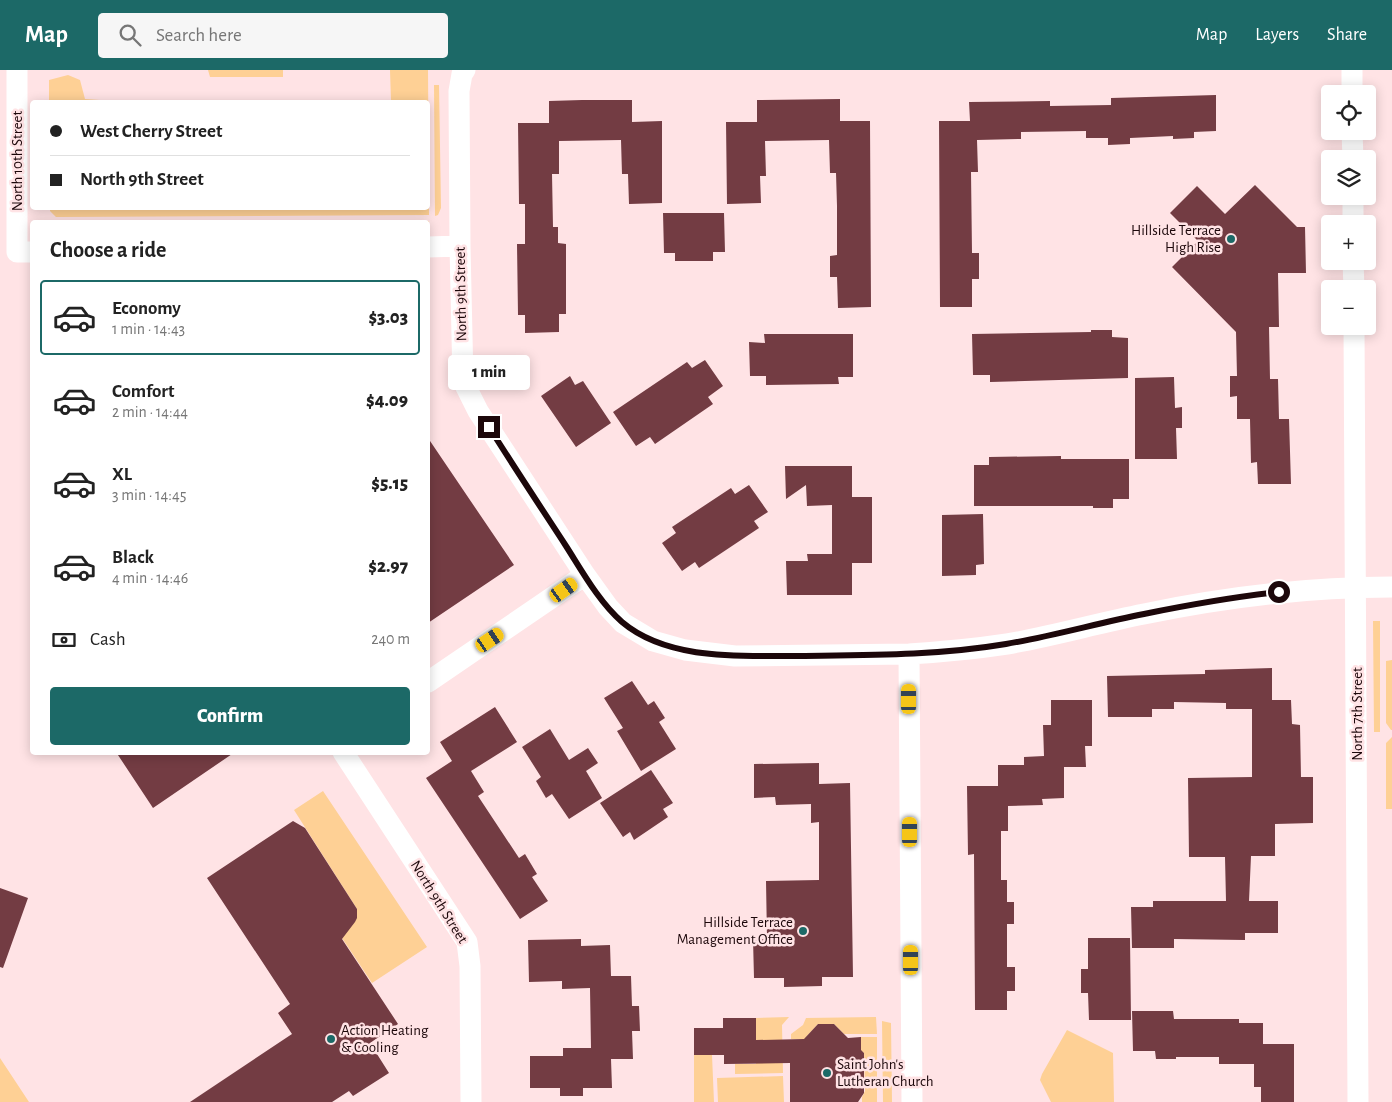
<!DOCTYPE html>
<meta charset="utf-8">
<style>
body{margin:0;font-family:"Alegreya Sans",sans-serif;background:#f6f6f6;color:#222;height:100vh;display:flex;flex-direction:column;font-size:19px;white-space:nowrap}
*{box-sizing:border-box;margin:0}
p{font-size:16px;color:#767676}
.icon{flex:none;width:28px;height:28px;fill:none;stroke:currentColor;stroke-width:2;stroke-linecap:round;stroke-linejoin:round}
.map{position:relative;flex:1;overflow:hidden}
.sheet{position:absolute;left:30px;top:150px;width:400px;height:535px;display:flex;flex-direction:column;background:#fff;border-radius:5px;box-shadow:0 2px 12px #0003}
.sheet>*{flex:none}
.guide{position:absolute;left:30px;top:30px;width:400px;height:110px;border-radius:5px;box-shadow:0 2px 12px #0003;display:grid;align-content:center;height:110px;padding:0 20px;background:#fff}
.buttons{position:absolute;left:1321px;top:15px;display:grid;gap:10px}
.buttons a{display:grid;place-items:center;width:55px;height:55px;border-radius:5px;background:#fff;box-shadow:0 2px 12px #0003;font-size:25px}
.end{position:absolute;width:22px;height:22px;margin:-11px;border:6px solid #1c070a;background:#fff;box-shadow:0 0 0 2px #fff}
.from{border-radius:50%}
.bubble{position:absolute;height:35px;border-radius:5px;background:#fff;box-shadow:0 2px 12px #0003;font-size:16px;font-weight:800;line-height:35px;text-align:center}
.car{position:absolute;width:15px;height:30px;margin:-15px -8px;border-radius:6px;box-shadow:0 0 4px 1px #0007;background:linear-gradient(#f5c518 24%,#345 0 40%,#f5c518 0 76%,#345 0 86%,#f5c518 0)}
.guide b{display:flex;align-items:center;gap:18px;height:48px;font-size:19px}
.guide b+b{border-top:1px solid #e0e0e0}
.guide i{width:12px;height:12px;background:#222}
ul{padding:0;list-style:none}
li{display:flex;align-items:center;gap:15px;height:75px;margin:0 10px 8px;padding:0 10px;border:2px solid transparent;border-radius:5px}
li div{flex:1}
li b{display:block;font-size:19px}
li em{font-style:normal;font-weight:800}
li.selected{border-color:#1c6967}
li>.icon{width:45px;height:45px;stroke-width:1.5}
h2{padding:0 20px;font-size:22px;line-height:60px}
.pay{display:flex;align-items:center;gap:12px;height:55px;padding:0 20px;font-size:19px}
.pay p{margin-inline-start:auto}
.primary-button{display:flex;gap:10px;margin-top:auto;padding:10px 20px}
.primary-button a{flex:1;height:58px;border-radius:5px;background:#1c6967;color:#fff;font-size:20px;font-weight:800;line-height:58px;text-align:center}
header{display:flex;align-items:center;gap:30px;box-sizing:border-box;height:70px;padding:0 25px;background:#1c6967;color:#fff}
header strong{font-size:24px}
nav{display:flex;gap:28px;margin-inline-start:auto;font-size:18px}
.search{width:350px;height:45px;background:#f6f6f6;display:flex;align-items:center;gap:12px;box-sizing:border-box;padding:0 18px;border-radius:5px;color:#767676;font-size:19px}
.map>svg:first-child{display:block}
</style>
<header>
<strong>Map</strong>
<div class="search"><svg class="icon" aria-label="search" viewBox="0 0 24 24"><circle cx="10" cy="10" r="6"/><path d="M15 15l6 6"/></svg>Search here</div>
<nav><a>Map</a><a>Layers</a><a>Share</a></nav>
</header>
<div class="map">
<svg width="1392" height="1032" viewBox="0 0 1392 1032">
<rect width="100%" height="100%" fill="#ffe3e5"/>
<!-- green -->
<path fill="#fed095" d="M208,0h75v7h-73z
M390,0h38l1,145 -373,2 -6,-6v-3h378v-106l-37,-1z
M68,5l12,5 5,19 15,1v2l-51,-1v-21z
M434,15h5l2,123 -3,7 -3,1z
M429,151v3l-1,1v-3h-318z
M1373,551h7v111h-6z
M1392,590v70h-1l-5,-7v-62z
M1392,667v72h-6v-66z
M323,721l104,156 -55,36 -32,-48 17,-26 -63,-99z
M789,947l-7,8 1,48 -48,1v-10h21v-46z
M876,947l1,17h-33l-10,-10h-16l-11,12 -1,3h-15v-5l12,-9 3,-7z
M882,951l9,2 1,79h-9z
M1067,960l46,23 1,49h-63l-11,-22 2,-6z
M861,967h16v65h-15v-5l3,-6 -1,-38 -3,-2z
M694,985h18l2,47h-20z
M0,988l29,44h-29z
M783,1006l1,26h-66l-1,-24z"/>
<!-- building -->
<path fill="#733c43" d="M1216,25v36l-22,1v6l-21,1v-3l-43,2v6l-22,1v-7h-22v-7l-65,1v7l-44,1 1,32h-7l1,81h7v26h-7v28h-32l-1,-186h31l-1,-19 81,-1v5l61,-1v-7z
M840,29v22h30l1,186 -33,1 -1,-31h-7v-21l7,-1v-49l-1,-33h-6l-1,-33 -64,1 1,35h-6l1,27 -34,1 -1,-82h31v-22z
M582,30h50v22l30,-1v82l-33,1 -1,-30h-6l-1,-34 -62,1v33h-7l1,53h5v16l8,1v70h-7v18l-34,1v-18h-7l-1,-71h8v-40h-6l-1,-81h31v-22z
M1255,115l42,42h8l1,46h-28l1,54h-10l1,52h8l1,40h10l2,65h-33l-1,-22 -6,1 -1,-44h-13v-23l-7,1v-21h7l-1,-44 -64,-65 26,-26 -28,-28 27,-27 28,28z
M663,143h61l1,39h-12v9h-38v-8h-11z
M1091,260h21v7l16,1v40l-138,4v-7h-17l-1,-41 119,-2z
M764,264h89v43h-15l1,7 -73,1v-9h-16l-1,-34 16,1z
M705,290l18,26 -15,11 5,7 -58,40 -5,-7 -14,9 -23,-34 74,-50 5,6z
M570,306l5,9 8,-4 28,42 -35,24 -35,-51z
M1174,307l1,31 7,-1v21h-6l1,31h-42v-81z
M428,368l86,127 -86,58z
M1061,386v3h68v40h-16v9h-20v-2h-119v-41h15v-8z
M785,396h67v31h20v66h-20v32h-65l-1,-34h22l-1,-7h25v-49l-25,1 -1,-21 -20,14z
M749,415l19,27 -14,9 5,7 -60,40 -4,-6 -13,9 -20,-28 14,-10 -4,-6 59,-39 4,6z
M983,444l1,50 -8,1v10l-34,1v-61z
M1272,598v32h19l1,24 8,1 1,52h12v46l-38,1v32h-24l-2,45h29v32h-33v7l-71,-1v9h-42l-1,-41h22v-6h73l-1,-44h-36l-1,-79 64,-1v-68h-26v-6l-52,-1v7h-22v8h-44l-1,-41 98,-2v-4z
M632,611l16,24 6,-4 11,17 -6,4 17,27 -35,22 -24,-40 6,-3 -19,-30z
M1051,630h41v46h-7l1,21h-22v31l-22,1 1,6 -35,1v25h-7v49h6v22h7v22h-7v43h8v24h-8v19h-32l-1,-156 -6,1 -1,-69h31v-21h26v-8l20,-1 -1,-31h8z
M495,637l22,35 -46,29 13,21 -6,4 41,62 6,-4 12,20 -5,3 16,24 -28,18 -94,-141 26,-17 -12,-19z
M550,659l19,31 19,-12 10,15 -12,8 16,27 -33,21 -17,-25 -6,4 -10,-17 5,-4 -19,-30z
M116,682h119l-82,56z
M819,693v21l31,-1 3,194h-31v9l-38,1v-9h-30l-1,-39h14l-1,-58 53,-1v-58l-8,1v-19l-35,1 -1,-8 -21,1v-34z
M651,700l22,33 -10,6 5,8 -34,23 -4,-8 -7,5 -23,-34z
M293,751l12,7 52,81v9l-2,4 -13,17 56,85 -28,19 19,30 -36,23 -4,-5 -17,11h-142l102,-68 -14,-21 12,-9 -83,-126z
M0,818l28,10 -25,70 -3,-1z
M1088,868h42l1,82h-42l-1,-27h-7v-24h7z
M581,869v7l29,-1 1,31h20l1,30h7l1,25h-8l1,28h-22l1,29h-29v8h-23v-8h-30v-32h33v-8h28l-1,-60 -28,1v-8l-33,1 -1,-42z
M1132,941h41l1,8h65v4h24v21h31v58h-33v-15h-7v-23h-35v-7h-43v2h-20l-1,-8h-22z
M723,948h33v22l48,-1 14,-15h16l14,14 13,-1v13l3,3v40l-6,9h-68v-39l-66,1v-9h-30v-27h29z"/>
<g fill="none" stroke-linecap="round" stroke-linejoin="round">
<!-- street -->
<path stroke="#fff" stroke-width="21" d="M17,0v182h15
M465,0l-3,4 -3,17 1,155 3,135 15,30 107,164 23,32 15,16 30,18 32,9 50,6 174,-2c32,-2 65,-5 98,-10 46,-8 91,-21 137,-30 82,-17 164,-27 248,-27
M1352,0v24
M1352,61l1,28
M1353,126v28
M428,177l32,-1
M1353,191l1,28
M1354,256l4,776
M909,584l3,448
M428,612l157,-107
M343,682l124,190 3,24 1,136"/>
</g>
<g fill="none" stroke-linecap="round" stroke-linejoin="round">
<!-- route -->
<path stroke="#1c070a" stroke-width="6" d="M489,357c25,40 51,79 77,119 16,25 33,56 56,76 45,38 116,34 171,34 71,-1 142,0 213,-12 47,-8 92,-21 138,-30 44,-9 90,-17 135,-22"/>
</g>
<!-- markers -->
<g fill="#1c6967" stroke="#ffe3e5" stroke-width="2">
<circle cx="1231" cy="169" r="5"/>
<circle cx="803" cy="861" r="5"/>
<circle cx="331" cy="969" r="5"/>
<circle cx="827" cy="1003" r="5"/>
</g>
<g text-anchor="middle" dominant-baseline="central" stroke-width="5" stroke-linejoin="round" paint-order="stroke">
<!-- street labels -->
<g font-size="15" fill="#1c070a" stroke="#ffe3e5">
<text transform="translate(17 91) rotate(-90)">North 10th Street</text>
<text transform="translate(461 224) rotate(-91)">North 9th Street</text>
<text transform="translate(1357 644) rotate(-90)">North 7th Street</text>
<text transform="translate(439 832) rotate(58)">North 9th Street</text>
</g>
<!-- poi labels -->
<g font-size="15" fill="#1c070a" stroke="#ffe3e5" text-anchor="end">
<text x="1221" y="160">Hillside Terrace<tspan x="1221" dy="17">High Rise</tspan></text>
<text x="793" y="852">Hillside Terrace<tspan x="793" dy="17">Management Office</tspan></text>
<text x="341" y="960" text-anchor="start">Action Heating<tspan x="341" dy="17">&amp; Cooling</tspan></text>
<text x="837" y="994" text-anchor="start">Saint John's<tspan x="837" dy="17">Lutheran Church</tspan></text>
</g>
</g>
</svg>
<div class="buttons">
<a><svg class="icon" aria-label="locate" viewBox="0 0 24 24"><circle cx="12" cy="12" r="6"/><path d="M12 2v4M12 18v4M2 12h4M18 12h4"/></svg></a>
<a><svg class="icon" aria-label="layers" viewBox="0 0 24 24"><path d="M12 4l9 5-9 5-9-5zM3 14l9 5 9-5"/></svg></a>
<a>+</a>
<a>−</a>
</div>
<i class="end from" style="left:1279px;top:522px"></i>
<i class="end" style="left:489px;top:357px"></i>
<div class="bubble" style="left:448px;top:285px;width:82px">1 min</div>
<i class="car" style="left:564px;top:520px;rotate:55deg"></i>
<i class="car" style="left:490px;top:570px;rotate:56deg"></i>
<i class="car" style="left:909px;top:629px;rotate:0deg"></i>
<i class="car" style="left:910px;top:762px;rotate:0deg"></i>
<i class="car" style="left:911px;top:890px;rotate:0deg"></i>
<div class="guide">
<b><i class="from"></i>West Cherry Street</b>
<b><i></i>North 9th Street</b>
</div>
<section class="sheet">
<h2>Choose a ride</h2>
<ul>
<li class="selected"><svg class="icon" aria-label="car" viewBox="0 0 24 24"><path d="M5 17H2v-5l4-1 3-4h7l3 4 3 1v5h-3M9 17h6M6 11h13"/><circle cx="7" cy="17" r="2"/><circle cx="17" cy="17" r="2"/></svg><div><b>Economy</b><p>1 min · 14:43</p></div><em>$3.03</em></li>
<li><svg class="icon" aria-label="car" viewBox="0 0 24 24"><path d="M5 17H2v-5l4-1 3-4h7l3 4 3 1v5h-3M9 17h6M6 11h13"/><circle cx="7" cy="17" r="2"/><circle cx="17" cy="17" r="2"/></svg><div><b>Comfort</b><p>2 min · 14:44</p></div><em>$4.09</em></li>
<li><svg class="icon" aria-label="car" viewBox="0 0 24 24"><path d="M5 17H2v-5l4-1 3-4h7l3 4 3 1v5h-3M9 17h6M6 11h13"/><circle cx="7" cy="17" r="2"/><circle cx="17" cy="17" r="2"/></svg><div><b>XL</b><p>3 min · 14:45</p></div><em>$5.15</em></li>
<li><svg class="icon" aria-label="car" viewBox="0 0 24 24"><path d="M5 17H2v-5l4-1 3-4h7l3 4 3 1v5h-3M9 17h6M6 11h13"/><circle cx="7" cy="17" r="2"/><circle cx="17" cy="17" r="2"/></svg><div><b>Black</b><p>4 min · 14:46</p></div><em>$2.97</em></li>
</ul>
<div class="pay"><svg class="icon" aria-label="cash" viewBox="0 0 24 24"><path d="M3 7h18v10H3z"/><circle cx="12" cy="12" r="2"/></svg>Cash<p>240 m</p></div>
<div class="primary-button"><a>Confirm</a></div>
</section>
</div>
